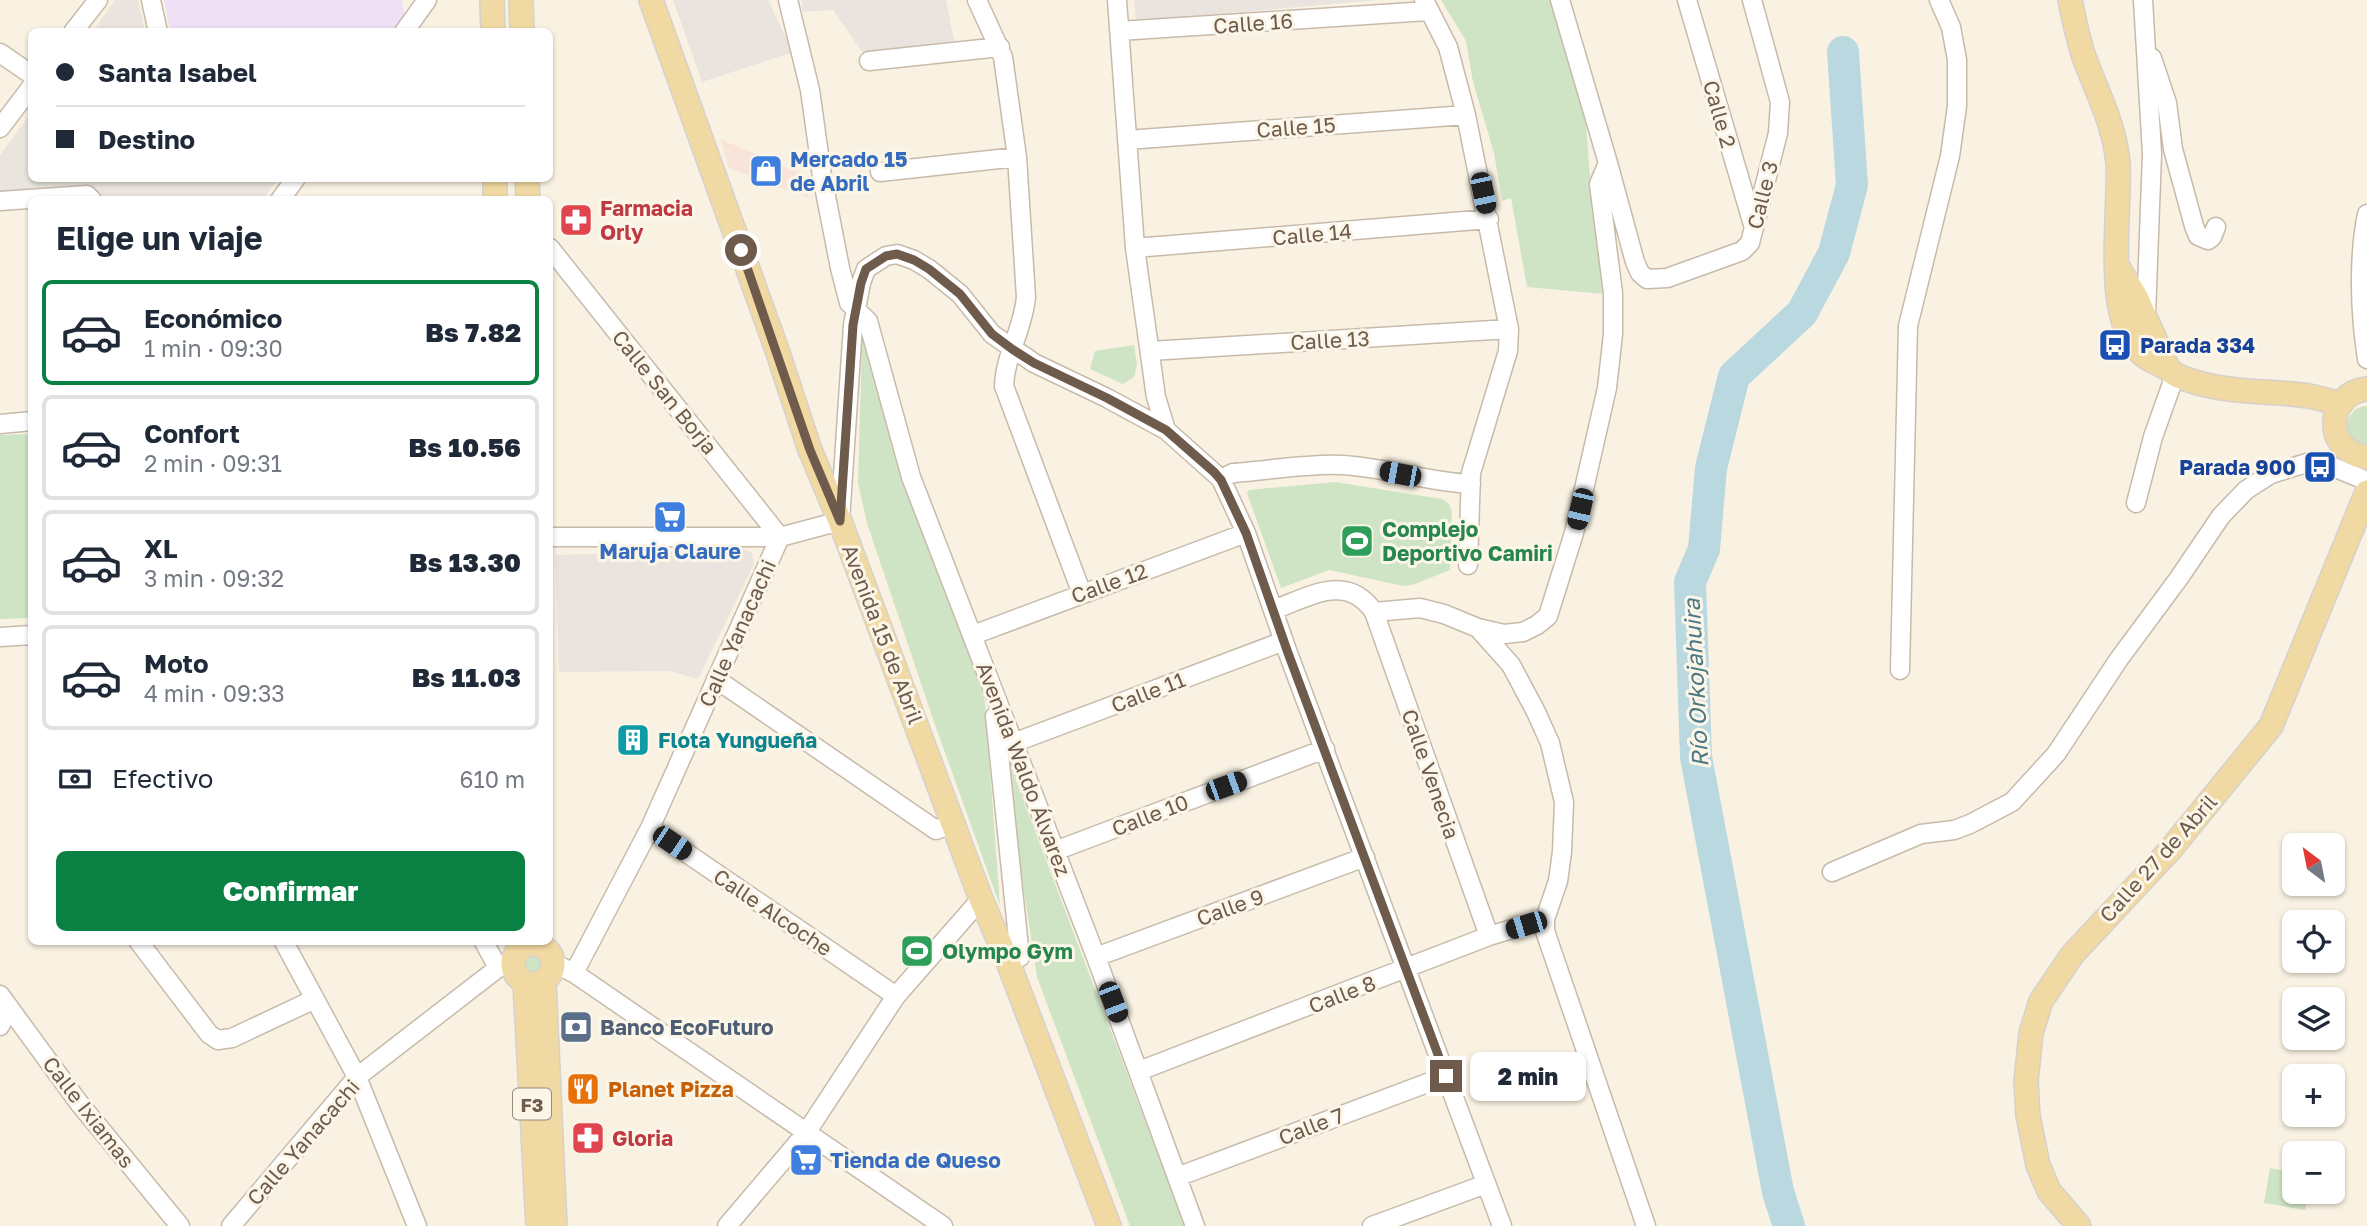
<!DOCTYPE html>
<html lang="es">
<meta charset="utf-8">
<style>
body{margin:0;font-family:"Golos Text",sans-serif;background:#f6f6f7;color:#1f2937;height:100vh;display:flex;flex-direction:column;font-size:26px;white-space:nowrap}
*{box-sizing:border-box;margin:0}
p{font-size:23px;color:#747a83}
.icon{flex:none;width:38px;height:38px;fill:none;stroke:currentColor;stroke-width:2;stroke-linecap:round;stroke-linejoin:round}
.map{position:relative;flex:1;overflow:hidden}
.sheet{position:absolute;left:28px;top:196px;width:525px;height:749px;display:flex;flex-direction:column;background:#fff;border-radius:10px;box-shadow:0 2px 5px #0004}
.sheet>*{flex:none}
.guide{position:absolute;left:28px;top:28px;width:525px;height:154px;border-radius:10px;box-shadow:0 2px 5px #0004;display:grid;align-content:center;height:154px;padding:0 28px;background:#fff}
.needle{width:46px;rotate:328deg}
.tools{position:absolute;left:2282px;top:833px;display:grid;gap:14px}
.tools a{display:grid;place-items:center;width:63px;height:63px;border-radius:10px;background:#fff;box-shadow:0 2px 5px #0004;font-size:35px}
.end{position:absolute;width:32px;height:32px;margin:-16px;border:9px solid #6e5b4c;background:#fff;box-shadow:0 0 0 4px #fff}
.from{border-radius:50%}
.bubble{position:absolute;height:49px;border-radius:10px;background:#fff;box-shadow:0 2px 5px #0004;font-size:23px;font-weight:800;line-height:49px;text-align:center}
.car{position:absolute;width:21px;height:42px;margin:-21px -10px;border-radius:9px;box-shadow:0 0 5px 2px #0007;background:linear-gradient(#222 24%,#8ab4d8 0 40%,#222 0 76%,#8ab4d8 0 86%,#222 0)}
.guide b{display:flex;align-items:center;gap:24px;height:66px;font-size:26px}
.guide b+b{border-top:2px solid #e0e1e3}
.guide i{width:18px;height:18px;background:#1f2937}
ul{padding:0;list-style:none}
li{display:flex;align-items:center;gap:21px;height:105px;margin:0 14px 10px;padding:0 14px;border:4px solid #e0e1e3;border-radius:10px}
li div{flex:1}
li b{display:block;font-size:26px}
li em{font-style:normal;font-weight:800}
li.active{border-color:#0b8043}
li>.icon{width:63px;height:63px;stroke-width:1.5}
h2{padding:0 28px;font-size:32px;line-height:84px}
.pay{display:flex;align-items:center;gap:18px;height:77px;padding:0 28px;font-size:26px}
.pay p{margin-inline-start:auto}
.button{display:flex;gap:14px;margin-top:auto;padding:14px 28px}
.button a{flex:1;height:80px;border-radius:10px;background:#0b8043;color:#fff;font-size:28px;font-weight:800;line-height:80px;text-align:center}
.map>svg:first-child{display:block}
</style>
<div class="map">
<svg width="2367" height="1226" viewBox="0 0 2367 1226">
<rect width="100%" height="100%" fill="#f9f2e3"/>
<!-- commercial -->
<path fill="#f8e4d8" d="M720,139l83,35 6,24 -80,-30z"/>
<!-- industrial -->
<path fill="#e9e4dd" d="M115,0h23l7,31h-52z
M673,0h95l25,52 -91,30z
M802,0h144l8,41 -91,12 -30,-43 -31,2z
M1134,0h245l-243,21z
M31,113l1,65 246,1 -16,21 -158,-1 -20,-14 -84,8v-38z
M743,549l9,4 2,11 -56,115 -29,-8 -110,1 -4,-117z"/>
<!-- education -->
<path fill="#efe0f5" d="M164,0h238l4,21 -8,11 -228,-1z"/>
<!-- green -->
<path fill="#cfe4c4" d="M1441,0h109l34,99 7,89 13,106 -77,-7 -16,-89 -9,3 -8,-48 -21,-71 -7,-41z
M865,341l36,135 78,205 6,21 15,204 -66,-184 -67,-199 -9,-40 4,-141z
M1134,345l3,19 -3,13 -11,7 -33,-15 5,-18z
M2367,406v38c-12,-1 -19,-9 -20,-20 3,-11 9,-18 20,-18z
M31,434v184l-31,1v-184z
M1335,482l107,17 7,5 3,7 -2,59 -38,15 -9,1 -74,-16 -48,18 -34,-95 2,-3z
M1008,760l177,466h-55l-93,-249 -25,-164z
M520 964a11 11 0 1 1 22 0a11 11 0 1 1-22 0Z
M2270,1168l24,5v19h15l-4,18 -41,-7z"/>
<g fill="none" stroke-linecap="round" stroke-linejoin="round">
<!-- river -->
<path stroke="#bad8e0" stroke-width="32" d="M1789,1226l-11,-34 -82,-435 -6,-175 14,-33 7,-81 23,-92 68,-63 32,-60 18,-68 -9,-133"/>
<defs>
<path id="minor" d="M151,0l7,32
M788,0l22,90 12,86 18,92 9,35 19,18 43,156 185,480 99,269
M977,0l26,57 14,100 9,140c-3,33 -21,58 -22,89l78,208
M1117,0l18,248 21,149 10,33 55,49 25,54 42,120 214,573
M1424,0l24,47 18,68 43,214 -1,22 -37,122 -3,92
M1687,0l67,228
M2143,0l9,154 -6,161
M1119,31l309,-20
M73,32l25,-32
M404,32l23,-32
M0,53l32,22
M2152,58l15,45 6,46 21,77 4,10 10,4 4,-3 4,-10
M869,61l131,-14
M0,128l32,-42
M1127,140l339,-25
M1608,163l27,99 5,11 7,6 20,-1 75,-27 8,-8 28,-110 2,-31 -28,-102
M880,172l137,-15
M280,200l16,-22
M0,201l87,-6 5,5
M2367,214c-9,44 -7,101 0,145
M550,248l230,289 -130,291 -76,145 -21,-10
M1135,248l354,-29
M1150,351l359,-22
M0,424l32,-3
M1221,479l12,-6c32,-2 77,-10 108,-8 44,2 86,17 130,19
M2136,503l17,-66 22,-62
M550,537h230l60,-16 13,-196 8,-42 5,-14 20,-13 11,-2 17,6 15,9 31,25 32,40 42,29 73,35 59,32
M1273,610c36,-13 74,-38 101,2l115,324
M1374,612l46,-4 24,6 34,14 26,6 19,-2 14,-7 11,-9 26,-83 33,-145 6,-54v-41l-14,-109 9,-21 -48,-163
M1478,628l33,37 25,47 14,31 14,59 -2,50 -4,29 -13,38v12l101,295
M973,635l273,-102
M0,637l32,-2
M1900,670l8,-344 42,-170 7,-50v-46l-6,-33 -12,-27
M716,679l220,151 19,-7
M995,716l25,241 -12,5
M1013,743l271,-102
M650,828l246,168
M1055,851l270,-102
M1832,872l89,-38 33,-4 16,-6 42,-22 44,-48 63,-95 60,-81 42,-62 25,-26 25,-16 42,-13 13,3 41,17
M139,942l70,92 9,6 14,-2 83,-39
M284,942l73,135 60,149
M484,942l14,26
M1096,957l269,-100
M574,973l369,253
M0,995l79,108 101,123
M0,1026l9,-19
M1139,1071l350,-135 56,-17
M1177,1177l269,-101
M231,1226l126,-149 141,-109 15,-6
M727,1226l79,-93 90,-137 85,-97
M1372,1226l114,-42"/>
<path id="major" d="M492,0l1,32
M521,0l1,32
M651,0l126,350 33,100 30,71 141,378 27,63 101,264
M2070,0c4,19 8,39 14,57 13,35 31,69 34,106 3,51 -16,154 24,191 6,6 16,9 23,13 5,3 8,7 13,9 42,18 87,14 131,20 10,2 21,5 31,8
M495,178v22
M527,178l1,22
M2118,267l18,30 32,71
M2367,389c-43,5 -43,64 0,68
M513 964a20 20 0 1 1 40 0a20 20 0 1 1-40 0Z
M544,981l11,245
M525,983l13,243
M2079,1226l-30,-35 -11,-26 -10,-49 -2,-35 5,-48 10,-32 31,-46 98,-105 101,-124 96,-234"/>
</defs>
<!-- minor casing -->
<use href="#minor" stroke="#c8baab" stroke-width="21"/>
<!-- major casing -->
<use href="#major" stroke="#d6d1cd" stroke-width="26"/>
<!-- minor -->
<use href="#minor" stroke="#fff" stroke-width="18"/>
<!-- major -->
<use href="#major" stroke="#f1d9a3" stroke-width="23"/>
</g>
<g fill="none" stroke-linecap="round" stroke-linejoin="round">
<!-- route -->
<path stroke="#6e5b4c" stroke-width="9" d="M741,250l69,200 30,71 13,-196 8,-42 5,-14 20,-13 11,-2 17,6 15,9 31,25 32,40 20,15 22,14 73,35 59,32 48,42 7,8 25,53 42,120 158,423"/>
</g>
<!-- icons -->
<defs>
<symbol id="shop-square" viewBox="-11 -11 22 22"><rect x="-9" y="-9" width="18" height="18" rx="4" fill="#3f7fe0" stroke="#fcf6e9"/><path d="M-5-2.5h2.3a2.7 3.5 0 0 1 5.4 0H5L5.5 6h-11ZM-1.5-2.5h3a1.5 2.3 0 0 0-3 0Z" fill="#fff"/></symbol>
<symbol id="pharmacy-square" viewBox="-11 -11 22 22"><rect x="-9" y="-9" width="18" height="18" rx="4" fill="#e0444e" stroke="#fcf6e9"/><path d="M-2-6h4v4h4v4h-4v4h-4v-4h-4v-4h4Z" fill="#fff"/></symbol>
<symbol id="bus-square" viewBox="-11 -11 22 22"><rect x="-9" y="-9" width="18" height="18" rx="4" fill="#1a4fb4" stroke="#fcf6e9"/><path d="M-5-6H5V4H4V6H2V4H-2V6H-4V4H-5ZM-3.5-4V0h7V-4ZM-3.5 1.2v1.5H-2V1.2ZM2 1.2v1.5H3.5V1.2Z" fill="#fff"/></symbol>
<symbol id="supermarket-square" viewBox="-11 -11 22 22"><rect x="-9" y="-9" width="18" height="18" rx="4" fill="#3f7fe0" stroke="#fcf6e9"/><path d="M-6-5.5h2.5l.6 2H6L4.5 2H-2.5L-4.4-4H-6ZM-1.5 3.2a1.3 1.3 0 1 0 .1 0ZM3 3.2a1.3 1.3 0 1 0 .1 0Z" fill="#fff"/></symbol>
<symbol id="stadium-square" viewBox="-11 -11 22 22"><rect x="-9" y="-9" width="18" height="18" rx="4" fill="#2e9e5b" stroke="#fcf6e9"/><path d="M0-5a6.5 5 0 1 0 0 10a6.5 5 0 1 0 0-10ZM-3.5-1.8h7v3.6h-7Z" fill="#fff"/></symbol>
<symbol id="building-square" viewBox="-11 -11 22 22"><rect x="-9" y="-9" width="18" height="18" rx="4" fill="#0f9aa8" stroke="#fcf6e9"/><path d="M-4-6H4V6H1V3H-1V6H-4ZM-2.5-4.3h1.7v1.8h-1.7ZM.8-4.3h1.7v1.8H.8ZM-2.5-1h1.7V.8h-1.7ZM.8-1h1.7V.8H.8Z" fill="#fff"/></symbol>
<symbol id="bank-square" viewBox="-11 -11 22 22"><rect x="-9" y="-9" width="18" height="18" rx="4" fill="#5c6f8a" stroke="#fcf6e9"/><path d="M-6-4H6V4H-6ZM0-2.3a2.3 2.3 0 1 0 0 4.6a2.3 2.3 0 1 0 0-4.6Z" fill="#fff"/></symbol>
<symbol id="restaurant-square" viewBox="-11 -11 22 22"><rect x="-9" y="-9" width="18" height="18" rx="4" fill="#e8710a" stroke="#fcf6e9"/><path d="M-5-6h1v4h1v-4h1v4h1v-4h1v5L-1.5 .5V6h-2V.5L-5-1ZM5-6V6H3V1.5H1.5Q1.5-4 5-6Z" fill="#fff"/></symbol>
</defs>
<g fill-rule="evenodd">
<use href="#shop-square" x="747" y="152" width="38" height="38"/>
<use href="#pharmacy-square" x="557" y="201" width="38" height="38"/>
<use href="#bus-square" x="2096" y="326" width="38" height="38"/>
<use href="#bus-square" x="2301" y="448" width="38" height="38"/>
<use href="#supermarket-square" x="651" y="498" width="38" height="38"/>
<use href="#stadium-square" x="1338" y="522" width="38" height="38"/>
<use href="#building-square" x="614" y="721" width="38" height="38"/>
<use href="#stadium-square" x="898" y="932" width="38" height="38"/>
<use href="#bank-square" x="557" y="1008" width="38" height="38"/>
<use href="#restaurant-square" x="564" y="1070" width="38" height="38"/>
<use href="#pharmacy-square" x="569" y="1119" width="38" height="38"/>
<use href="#supermarket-square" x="787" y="1141" width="38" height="38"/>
</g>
<g text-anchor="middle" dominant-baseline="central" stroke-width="6" stroke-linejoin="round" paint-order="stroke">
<!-- shield labels -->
<rect fill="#fcf6e9" stroke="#998a7b" stroke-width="2" x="513" y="1088.5" width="38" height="31" rx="5"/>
<g font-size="19" font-weight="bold" fill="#6e5b4c">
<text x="532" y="1104">F3</text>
</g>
<!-- street labels -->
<g font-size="21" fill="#6e5b4c" stroke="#fcf6e9">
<text transform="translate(1253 23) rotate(-4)">Calle 16</text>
<text transform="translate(1720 114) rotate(74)">Calle 2</text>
<text transform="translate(1296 127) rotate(-4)">Calle 15</text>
<text transform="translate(1762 195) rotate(-76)">Calle 3</text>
<text transform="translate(1312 234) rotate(-5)">Calle 14</text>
<text transform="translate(1330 340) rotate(-3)">Calle 13</text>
<text transform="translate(665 392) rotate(51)">Calle San Borja</text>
<text transform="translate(1109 583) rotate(-20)">Calle 12</text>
<text transform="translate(737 633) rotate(-66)">Calle Yanacachi</text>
<text transform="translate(883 634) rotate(69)">Avenida 15 de Abril</text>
<text transform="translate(1148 692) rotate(-21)">Calle 11</text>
<text transform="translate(1024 769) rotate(69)">Avenida Waldo Álvarez</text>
<text transform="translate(1431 774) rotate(71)">Calle Venecia</text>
<text transform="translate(1150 815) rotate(-21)">Calle 10</text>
<text transform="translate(2158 858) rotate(-48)">Calle 27 de Abril</text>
<text transform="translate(1230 907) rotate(-20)">Calle 9</text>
<text transform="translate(773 912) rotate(34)">Calle Alcoche</text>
<text transform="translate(1342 994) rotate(-21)">Calle 8</text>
<text transform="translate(89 1112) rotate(52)">Calle Ixiamas</text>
<text transform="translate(1311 1126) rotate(-21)">Calle 7</text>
<text transform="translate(303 1142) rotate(-49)">Calle Yanacachi</text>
</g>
<!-- shop labels -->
<g font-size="21" font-weight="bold" fill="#366cbe" stroke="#fcf6e9" text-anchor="start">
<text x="790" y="159">Mercado 15<tspan x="790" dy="24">de Abril</tspan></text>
<text x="670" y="551" text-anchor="middle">Maruja Claure</text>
<text x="830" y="1160">Tienda de Queso</text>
</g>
<!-- health labels -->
<g font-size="21" font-weight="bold" fill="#be3a42" stroke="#fcf6e9" text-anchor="start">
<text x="600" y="208">Farmacia<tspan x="600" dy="24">Orly</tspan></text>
<text x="612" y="1138">Gloria</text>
</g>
<!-- transit labels -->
<g font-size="21" font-weight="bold" fill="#164399" stroke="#fcf6e9" text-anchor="start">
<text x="2140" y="345">Parada 334</text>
<text x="2296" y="467" text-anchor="end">Parada 900</text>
</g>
<!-- leisure labels -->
<g font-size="21" font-weight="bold" fill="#27864d" stroke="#fcf6e9" text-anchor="start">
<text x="1382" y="529">Complejo<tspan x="1382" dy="24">Deportivo Camiri</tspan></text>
<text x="942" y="951">Olympo Gym</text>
</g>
<!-- culture labels -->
<g font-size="21" font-weight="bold" fill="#0d838f" stroke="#fcf6e9" text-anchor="start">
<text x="658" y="740">Flota Yungueña</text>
</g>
<!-- service labels -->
<g font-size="21" font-weight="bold" fill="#4e5e75" stroke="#fcf6e9" text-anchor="start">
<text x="600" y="1027">Banco EcoFuturo</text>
</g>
<!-- food labels -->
<g font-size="21" font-weight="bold" fill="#c56008" stroke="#fcf6e9" text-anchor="start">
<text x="608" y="1089">Planet Pizza</text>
</g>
<!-- water labels -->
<g font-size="23" font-style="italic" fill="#4c7885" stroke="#fcf6e9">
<text transform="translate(1695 683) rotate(-93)">Río Orkojahuira</text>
</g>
</g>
</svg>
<div class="tools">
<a><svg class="needle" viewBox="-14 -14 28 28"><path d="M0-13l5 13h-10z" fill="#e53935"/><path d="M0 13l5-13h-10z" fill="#747a83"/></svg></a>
<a><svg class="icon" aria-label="locate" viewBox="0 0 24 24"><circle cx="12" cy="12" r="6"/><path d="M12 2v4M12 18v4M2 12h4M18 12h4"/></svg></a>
<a><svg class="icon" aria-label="layers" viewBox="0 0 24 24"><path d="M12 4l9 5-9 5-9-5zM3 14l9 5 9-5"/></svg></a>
<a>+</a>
<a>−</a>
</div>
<i class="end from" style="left:741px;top:250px"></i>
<i class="end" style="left:1446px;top:1076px"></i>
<div class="bubble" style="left:1470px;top:1052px;width:116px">2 min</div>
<i class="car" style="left:1483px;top:193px;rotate:168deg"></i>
<i class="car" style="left:1400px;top:474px;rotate:281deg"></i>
<i class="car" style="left:1580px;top:509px;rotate:193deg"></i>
<i class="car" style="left:1226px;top:786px;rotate:70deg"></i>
<i class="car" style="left:672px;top:843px;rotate:124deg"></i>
<i class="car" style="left:1526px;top:925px;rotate:253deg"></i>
<i class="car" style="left:1113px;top:1002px;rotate:159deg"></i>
<div class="guide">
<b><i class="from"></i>Santa Isabel</b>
<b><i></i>Destino</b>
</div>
<section class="sheet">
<h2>Elige un viaje</h2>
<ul>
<li class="active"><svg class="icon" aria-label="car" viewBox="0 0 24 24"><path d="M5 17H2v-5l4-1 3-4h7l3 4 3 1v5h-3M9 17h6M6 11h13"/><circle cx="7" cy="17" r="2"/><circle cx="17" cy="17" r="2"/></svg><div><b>Económico</b><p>1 min · 09:30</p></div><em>Bs 7.82</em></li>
<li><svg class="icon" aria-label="car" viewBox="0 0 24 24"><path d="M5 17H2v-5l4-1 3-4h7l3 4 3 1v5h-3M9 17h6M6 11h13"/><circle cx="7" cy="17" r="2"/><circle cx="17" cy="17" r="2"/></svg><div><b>Confort</b><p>2 min · 09:31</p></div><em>Bs 10.56</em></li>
<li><svg class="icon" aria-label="car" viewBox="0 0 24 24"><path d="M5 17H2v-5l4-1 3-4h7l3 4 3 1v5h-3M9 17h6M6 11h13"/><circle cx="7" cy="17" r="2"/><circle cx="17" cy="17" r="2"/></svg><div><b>XL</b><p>3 min · 09:32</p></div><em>Bs 13.30</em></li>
<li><svg class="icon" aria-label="car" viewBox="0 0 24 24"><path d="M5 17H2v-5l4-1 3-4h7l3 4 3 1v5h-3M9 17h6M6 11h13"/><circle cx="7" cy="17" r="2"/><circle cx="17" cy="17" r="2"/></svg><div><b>Moto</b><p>4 min · 09:33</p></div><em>Bs 11.03</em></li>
</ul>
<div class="pay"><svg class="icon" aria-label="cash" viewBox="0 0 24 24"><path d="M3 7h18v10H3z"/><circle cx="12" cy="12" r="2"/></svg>Efectivo<p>610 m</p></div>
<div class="button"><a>Confirmar</a></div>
</section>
</div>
